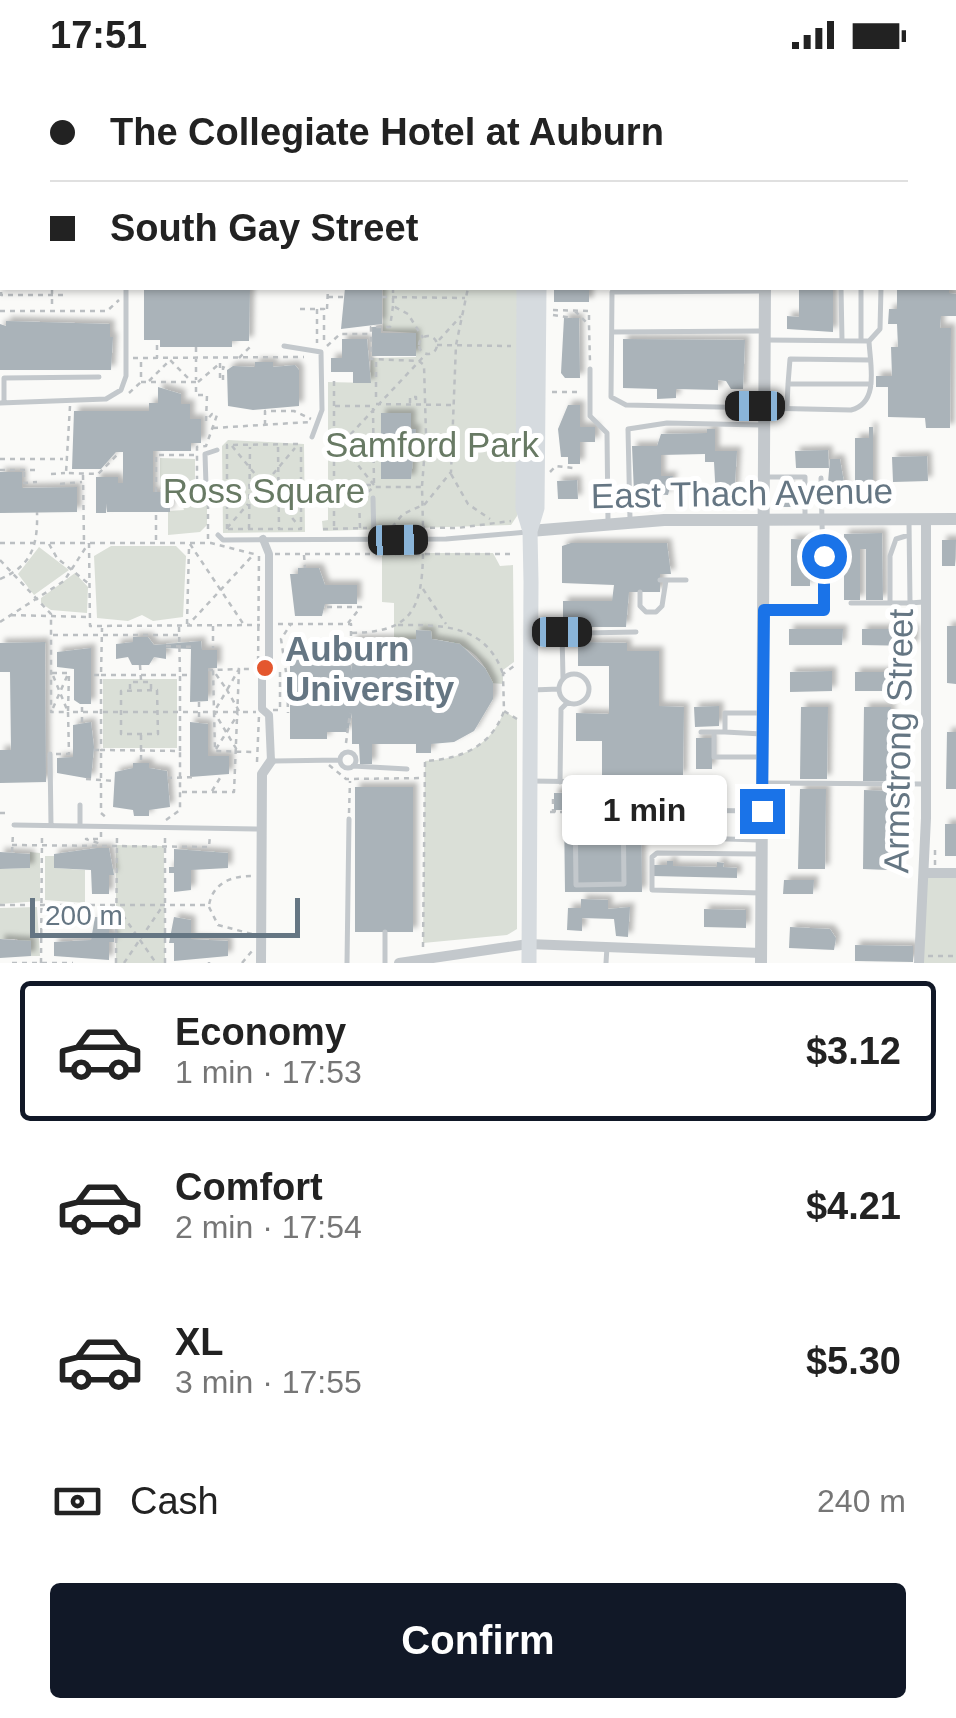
<!DOCTYPE html>
<meta charset="utf-8">
<style>
body{margin:0;font-family:Arial,sans-serif;background:#f2f2f2;color:#222;height:100vh;display:flex;flex-direction:column;font-size:38px;white-space:nowrap}
*{box-sizing:border-box;margin:0}
p{font-size:32px;color:#767676}
.icon{flex:none;width:55px;height:55px;fill:none;stroke:currentColor;stroke-width:2;stroke-linecap:round;stroke-linejoin:round}
.map{position:relative;height:893px;overflow:hidden}
.side{display:flex;flex-direction:column;background:#fff;flex:1}
.side>*{flex:none}
.hud{position:absolute;left:0px;top:0px;width:958px;height:220px;box-shadow:0 2px 8px #0004;display:grid;align-content:center;height:220px;padding:0 50px;background:#fff}
.scale{position:absolute;left:30px;bottom:25px;width:270px;box-sizing:border-box;padding-left:10px;border:5px solid #657683;border-top:0;font-size:28px;line-height:35px;white-space:nowrap;color:#657683;-webkit-text-stroke:8px #fff;paint-order:stroke}
.end{position:absolute;width:45px;height:45px;margin:-22px;border:12px solid #1a73e8;background:#fff;box-shadow:0 0 0 5px #fff}
.from{border-radius:50%}
.bubble{position:absolute;height:70px;border-radius:10px;background:#fff;box-shadow:0 2px 8px #0004;font-size:32px;font-weight:700;line-height:70px;text-align:center}
.car{position:absolute;width:30px;height:60px;margin:-30px -15px;border-radius:12px;box-shadow:0 0 8px 2px #0007;background:linear-gradient(#222 24%,#8ab4d8 0 40%,#222 0 76%,#8ab4d8 0 86%,#222 0)}
.hud b{display:flex;align-items:center;gap:35px;height:95px;font-size:38px}
.hud b+b{border-top:2px solid #e0e0e0}
.hud i{width:25px;height:25px;background:#222}
ul{padding:18px 0 0;list-style:none}
li{display:flex;align-items:center;gap:30px;height:140px;margin:0 20px 15px;padding:0 30px;border:5px solid transparent;border-radius:10px}
li div{flex:1}
li b{display:block;font-size:38px}
li em{font-style:normal;font-weight:700}
li.on{border-color:#111827}
li>.icon{width:90px;height:90px;stroke-width:1.5}
.pay{display:flex;align-items:center;gap:25px;height:110px;padding:0 50px;font-size:38px}
.pay p{margin-inline-start:auto}
.primary-button{display:flex;gap:20px;margin-top:auto;padding:20px 50px}
.primary-button a{flex:1;height:115px;border-radius:10px;background:#111827;color:#fff;font-size:40px;font-weight:700;line-height:115px;text-align:center}
.status{display:flex;justify-content:space-between;align-items:center;height:70px;padding:0 50px;background:#fff;direction:ltr}
.status svg{height:28px;fill:currentColor}
.map>svg:first-child{display:block}
</style>
<div class="status"><b>17:51</b><svg viewBox="0 0 49 12"><path d="M0 12V9h3v3zM5 12V6h3v6zM10 12V3h3v9zM15 12V0h3v12zM26 1h20v11H26zM47 4h2v5h-2z"/></svg></div>
<div class="map">
<svg width="956" height="893" viewBox="0 0 956 893">
<defs>
<filter id="shadow"><feDropShadow dx="4.5" dy="-4.5" stdDeviation="2.5" flood-color="#0004"/></filter>
</defs>
<rect width="100%" height="100%" fill="#fafaf8"/>
<!-- green -->
<path fill="#dadfd7" d="M383,218h137l-3,228 -6,9 -188,6 -1,-10 6,-1v-138l42,1 1,-25 45,-1v-24l-33,-2z
M228,370l76,4 1,88 -82,1 -1,-87z
M160,388l35,1v30h-35z
M207,426v29l-7,7 -32,3v-24l16,-1 -4,-12z
M111,476h65l10,10 -3,61 -30,4 -11,-6 -14,6 -31,-3 -3,-62z
M39,477l30,23 -35,25 -16,-21z
M382,483h111l7,13 13,-1 1,97 -11,8v14l-12,-1c-8,-31 -30,-41 -59,-44l-1,-8 -15,-1v9h-22v-36l-12,-1z
M75,503l13,14 -1,26 -36,-3 -10,-7v-5z
M103,609h74v69h-74z
M504,641l13,8v210l-10,6 -84,8 2,-182c36,-2 66,-14 79,-50z
M116,775l48,1 1,117h-49z
M30,782l10,1v48l-40,3v-35l30,-1z
M45,786h9l1,12 30,2v33l-40,-3z
M924,803h32v90h-37z
M37,837l3,49h-9l-14,-17h-17v-31z"/>
<!-- building -->
<path fill="#aab3b9" filter="url(#shadow)" d="M144,218h106l-1,53h-17v6h-72v-7h-16z
M345,218h37v36l-41,5z
M554,218h35v14h-35z
M799,218h34v44l-46,-3v-13l12,1z
M897,218h52v5l7,1v22h-15l-1,12h11l-1,100h-24l-1,-10 -37,-1v-30h-12v-11h16l-1,-29h7l-1,-23h-9l1,-15h8z
M564,248h15l1,60h-15l-4,-5z
M6,251l104,3v13h3l-2,33h-111v-46l6,2z
M372,257h9v6h35v23h-44z
M342,269h25l4,44h-18v-11h-22v-14h11z
M623,269l122,1 -2,49h-12l-5,-8 -8,-1v10l-42,-1v9l-19,1v-10l-34,-1z
M255,292h18v5l22,-2 4,5v36l-46,4 -25,-4 -1,-36 6,-4 22,1z
M158,317l23,7v10h9v15h11v24h-10v8h-38v41h17v20h-63l-1,-9v10h-10v-36h22v6h5v-31h-7l-15,17h-29l2,-58h75v-8h9z
M568,335h12v22h15v15h-15v22h-12v-7h-7l-3,-28z
M381,343h30v16h5l-5,50h-30z
M869,357h4v66h-18v-55h14z
M707,359h8v22h22l-3,48h-18l-2,-37h-9v-8l-44,1v21h12l-5,19 -34,-2 -2,-47h25l4,-12 46,-1z
M828,380l1,18h-33l-1,-17z
M927,386l1,25 -35,1 -1,-25z
M830,389h10l6,35h-19z
M0,402h22v16l55,-1v25l-77,1z
M577,410l1,19h-20l-1,-18z
M784,413h5v7h12v17h-22v-18h5z
M882,463l1,67h-17v-51h-6v51h-16v-66z
M791,469l27,1 -1,11h-6l-1,35h-19z
M942,470h14l-1,26h-13z
M571,473h96l4,31h-11v18h-31l-3,35h-63v-26h49l2,-16 -52,-2v-37z
M298,498h21l6,17h32v19h-32l-3,12h-27l-5,-42h8z
M947,556h9v58l-9,-1z
M789,559h54l-1,16h-53z
M862,559h52v17l-52,-1z
M416,560l15,1 1,8 28,5 25,24 8,15v16l-19,32 -20,11 -23,2v9h-15v-9h-44v20h-12l-1,-20h-7v-31l-4,19h-21v7h-37v-34l8,-6 -4,-26h-4v-22h59l3,20v-32h64z
M133,567h15l6,8 47,-4 1,9h15v18h-9v33l-18,1 1,-53 -25,-1v11l-12,-2 -5,8h-17l-4,-8 -12,2v-15l17,-2z
M45,572l1,140 -46,1v-33h11l-1,-78h-10v-29z
M578,572l49,1v8h32v55l25,1 -1,69 -81,-1v-34h-26v-28l33,1v-48h-31z
M91,578v56h-11l-6,-4v-31l-17,-2v-15z
M832,601v20l-42,1v-20z
M855,602h41v19h-41z
M719,636v20l-24,1 -1,-20z
M801,637h27l-1,72h-27z
M864,637h27v74h-28z
M91,652l3,25 -3,32 -34,-6v-15l16,-1v-32z
M190,652l18,2v32h21v18l-39,3z
M947,662h9v57h-10z
M696,668h16v31h-16z
M133,693h16v5l18,3 3,36 -21,3v6h-15l-1,-6 -20,-3 2,-35 18,-4z
M355,717h58v145h-58z
M800,719h26l-1,80h-27z
M864,720l25,1 -1,79 -25,-1z
M641,722l1,100h-77l-1,-82h-10v-17z
M945,754h11v32h-11z
M97,778h12l5,27h-5v19h-17l-1,-24 -37,-2v-14z
M174,779l54,4v15l-37,2v20l-17,2v-19h-5v-6h5z
M0,782l30,2v14l-30,1z
M667,791h6v5l44,1v-5l7,1 -1,4 14,1v10l-84,-2 1,-11h13z
M784,810h30l-1,14h-30z
M581,829l27,1v9l22,-2 -2,30 -12,-1 -2,-17 -32,-1v13l-15,-1 1,-22h13z
M704,839l42,1v18l-42,-1z
M95,847h14v17h5v8h-5v18l-55,-4v-14l37,-2z
M174,847l17,3v19l37,2v15l-54,5v-18h-5z
M790,857l40,2 6,9 -2,12 -45,-2z
M0,869l31,2v15l-31,2z
M855,875l58,1v16l-58,-1z"/>
<g fill="none" stroke-linecap="round" stroke-linejoin="round">
<!-- path -->
<path stroke="#bbbfc2" stroke-width="2.5" stroke-dasharray="5 5" stroke-linecap="butt" d="M955,120h1
M0,178h2
M2,192l-1,33h62
M393,218v18l15,8 15,24
M328,227h17
M382,227l83,1
M52,234v-16
M393,236l-3,21h-19v32l48,2 5,4 2,70
M300,239h24v35
M317,239v34
M327,239l1,-21
M553,240l36,1v10
M0,241h107l12,-11
M575,241l14,14 1,38
M553,245l20,3
M419 275a9 9 0 1 1 18 0a9 9 0 1 1-18 0Z
M439,270l22,-24
M157,275v13
M437,275l74,1
M327,276l13,-12h28
M196,277v33
M133,288l171,-1
M239,288l11,-11
M141,292v20h55v13h11l-1,26 6,-7 5,1 -11,31 -9,1v47h-27
M376,292v37
M220,293v17h3v-13l6,3
M149,311l21,-21 19,19
M334,311v147
M198,312l20,-17
M552,322h25
M129,323l12,-11
M410,333v-6h6v4
M376,334l76,1
M70,336l-4,67 32,1 20,-20
M335,336h36
M373,338l1,77
M265,355v-14h29l17,8
M213,358l97,-6
M327,375h45
M232,376l23,28
M278,377l1,82
M428,386h22
M0,389h63
M0,400h38
M24,402v11l13,-1
M550,402l6,-6 17,2
M51,404l14,-1
M273,404l22,-26
M451,404l17,30 22,15
M83,405l1,67
M60,414l22,-2
M228,414l21,1
M280,415h17
M336,415h36
M374,415l-25,-31v-18l77,-82
M422,416l4,-51h24
M156,422v-37h41
M198,424h10v47
M273,425l25,30
M593,425l2,15
M380,457l77,1 54,-7
M392,457l11,-13 22,-10 26,-32 5,-127 12,-57
M227,458l21,-24
M360,458l-1,-29 15,-12h48l1,40
M227,459v-84l74,-1
M228,459h73v-84
M249,459l1,-82
M323,459l44,-1
M156,470v-28
M0,473h211l43,11 -65,70
M89,473l1,83 170,-1
M49,474l8,14 32,26
M190,474l54,81
M275,484h236
M304,485l1,13
M0,490l51,54v98h16
M0,509c32,-13 38,-34 37,-67
M423,519l23,35
M327,537h34l-13,16
M11,545l77,2
M0,552l64,-41 24,-37
M187,554l2,-77
M278,554h73v47
M398,555c44,0 88,-1 105,49
M213,556v22
M179,557l1,48h7
M352,563c59,-1 70,-23 71,-79
M53,565h126
M166,576l30,1
M140,595l1,15
M208,600h5l14,20 12,-21 -26,1 1,42 23,38
M258,601l1,-117
M287,602l1,41
M52,603h17l-1,39z
M94,605h7l1,-47
M101,605h79v76l-79,-1z
M130,619v-7h21v8
M157,620l1,44h-37v-43z
M199,632v20
M53,638l15,-34
M273,640h7v-38h6l-5,-33 10,-15
M239,641l-12,-21 -13,22 1,39 38,1
M517,649l-13,-8 -1,-37 14,-10
M82,652v-18
M141,665v28
M346,673l4,-30
M216,679l22,-35
M94,680h7v63l7,6
M56,684h13l-1,-42h188
M257,692l2,-47
M329,695l17,14 78,-1
M167,708l29,-1
M86,709l29,2
M212,721l8,-13
M182,722h52l5,-123h14
M550,742h13l-10,-1v-13
M0,743h9
M349,743l1,-32
M166,750l14,-10v-58
M101,762v7h-15l15,5
M12,775l197,2 1,-12
M12,782l1,-19
M935,795v-17
M0,835h209c4,-22 22,-29 43,-29
M117,837l39,56
M209,837l9,18 34,9
M423,877l2,-186c36,-2 66,-14 79,-50
M928,886h28
M209,892v1
M12,893h61
M41,893l1,-128
M116,893l1,-128
M124,893l38,-56
M165,893v-128
M242,893l10,-12"/>
<!-- service -->
<path stroke="#c3c8cc" stroke-width="5" d="M170,0v2
M249,0v2
M283,0v2
M608,0v2
M223,2v-2
M878,2v-2
M940,2v-2
M955,175h1
M955,204l1,3
M841,218l1,52
M765,221l-153,1 -1,105 15,8 225,5c29,-7 19,-46 18,-69l-102,-1
M612,262l149,-1
M870,270l10,-11 1,-41
M861,271v-53
M284,276l37,6 1,58 -10,27
M590,299v47l17,17 1,88
M788,314l2,-25 80,1
M0,333l106,-4 15,-9 5,-14v-88
M4,333v-25l95,-1
M787,337l1,-23h83
M767,407h38v40
M217,418l-11,-3 -1,-31 12,-4
M373,428l1,42
M630,449l-2,-90 39,-6 94,2
M909,452l1,81 13,-1
M218,465l5,5 223,-1 81,-7
M660,510h26
M640,522v14l6,6h10l6,-6 4,-26
M851,533h59
M890,533v-47l6,-17 13,-4
M767,541l57,-1 -3,-132
M562,562l1,47
M533,564l103,-2
M559 619a15 15 0 1 1 30 0a15 15 0 1 1-30 0Z
M532,620l27,-1
M701,662h24v-19h35
M714,662v25h48
M725,662l37,2
M340 690a8 8 0 1 1 16 0a8 8 0 1 1-16 0Z
M50,684l1,71
M274,691l65,-1
M353,696l54,3
M532,711l64,1 8,6v14
M560,712l1,-73 6,-6
M765,713l159,1
M575,732h48l1,82 -48,1z
M80,735v20
M14,755l245,4
M758,770l-91,-3 1,-27 91,1
M758,784l-101,-1 -5,4v33l108,3
M385,862v31
M347,893l2,-144
M606,893l1,-16"/>
<!-- pedestrian -->
<path stroke="#c3c8cc" stroke-width="8" d="M263,469l6,15v117l-7,6v32l7,6 2,46"/>
<!-- minor -->
<path stroke="#c3c8cc" stroke-width="10" d="M88,0v2
M370,0v2
M955,102h1
M924,803h32
M261,893l1,-189 9,-13
M399,893l129,-19 233,9
M919,893l7,-145v-299"/>
<!-- tertiary -->
<path stroke="#c3c8cc" stroke-width="12" d="M766,0v2
M0,106h2
M530,461l134,-11 292,-1
M761,893l4,-675"/>
<!-- primary -->
<path stroke="#d6dbdf" stroke-width="15" d="M533,0v2
M524,218l-1,220 7,23 1,51 -2,381
M530,461l7,-23 2,-220"/>
</g>
<g fill="none" stroke-linecap="round" stroke-linejoin="round">
<!-- route -->
<path stroke="#1a73e8" stroke-width="12" d="M762,741l2,-201h60v-54"/>
</g>
<!-- markers -->
<circle fill="#e4572e" stroke="#fff" stroke-width="4" cx="265" cy="598" r="10"/>
<g text-anchor="middle" dominant-baseline="central" stroke-width="10" stroke-linejoin="round" paint-order="stroke">
<!-- park labels -->
<g font-size="35" fill="#687a64" stroke="#fff">
<text x="432" y="374">Samford Park</text>
<text x="264" y="420">Ross Square</text>
</g>
<!-- street labels -->
<g font-size="35" fill="#657683" stroke="#fff">
<text transform="translate(742 423) rotate(-1)">East Thach Avenue</text>
<text transform="translate(898 671) rotate(-89)">Armstrong Street</text>
</g>
<!-- poi labels -->
<g font-size="35" font-weight="bold" fill="#657683" stroke="#fff" text-anchor="start">
<text x="285" y="578">Auburn<tspan x="285" dy="40">University</tspan></text>
</g>
</g>
</svg>
<div class="scale">200 m</div>
<i class="end from" style="left:824px;top:486px"></i>
<i class="end" style="left:762px;top:741px"></i>
<div class="bubble" style="left:562px;top:705px;width:165px">1 min</div>
<i class="car" style="left:755px;top:336px;rotate:270deg"></i>
<i class="car" style="left:398px;top:470px;rotate:89deg"></i>
<i class="car" style="left:562px;top:562px;rotate:90deg"></i>
<div class="hud">
<b><i class="from"></i>The Collegiate Hotel at Auburn</b>
<b><i></i>South Gay Street</b>
</div>
</div>
<section class="side">
<ul>
<li class="on"><svg class="icon" aria-label="car" viewBox="0 0 24 24"><path d="M5 17H2v-5l4-1 3-4h7l3 4 3 1v5h-3M9 17h6M6 11h13"/><circle cx="7" cy="17" r="2"/><circle cx="17" cy="17" r="2"/></svg><div><b>Economy</b><p>1 min · 17:53</p></div><em>$3.12</em></li>
<li><svg class="icon" aria-label="car" viewBox="0 0 24 24"><path d="M5 17H2v-5l4-1 3-4h7l3 4 3 1v5h-3M9 17h6M6 11h13"/><circle cx="7" cy="17" r="2"/><circle cx="17" cy="17" r="2"/></svg><div><b>Comfort</b><p>2 min · 17:54</p></div><em>$4.21</em></li>
<li><svg class="icon" aria-label="car" viewBox="0 0 24 24"><path d="M5 17H2v-5l4-1 3-4h7l3 4 3 1v5h-3M9 17h6M6 11h13"/><circle cx="7" cy="17" r="2"/><circle cx="17" cy="17" r="2"/></svg><div><b>XL</b><p>3 min · 17:55</p></div><em>$5.30</em></li>
</ul>
<div class="pay"><svg class="icon" aria-label="cash" viewBox="0 0 24 24"><path d="M3 7h18v10H3z"/><circle cx="12" cy="12" r="2"/></svg>Cash<p>240 m</p></div>
<div class="primary-button"><a>Confirm</a></div>
</section>
